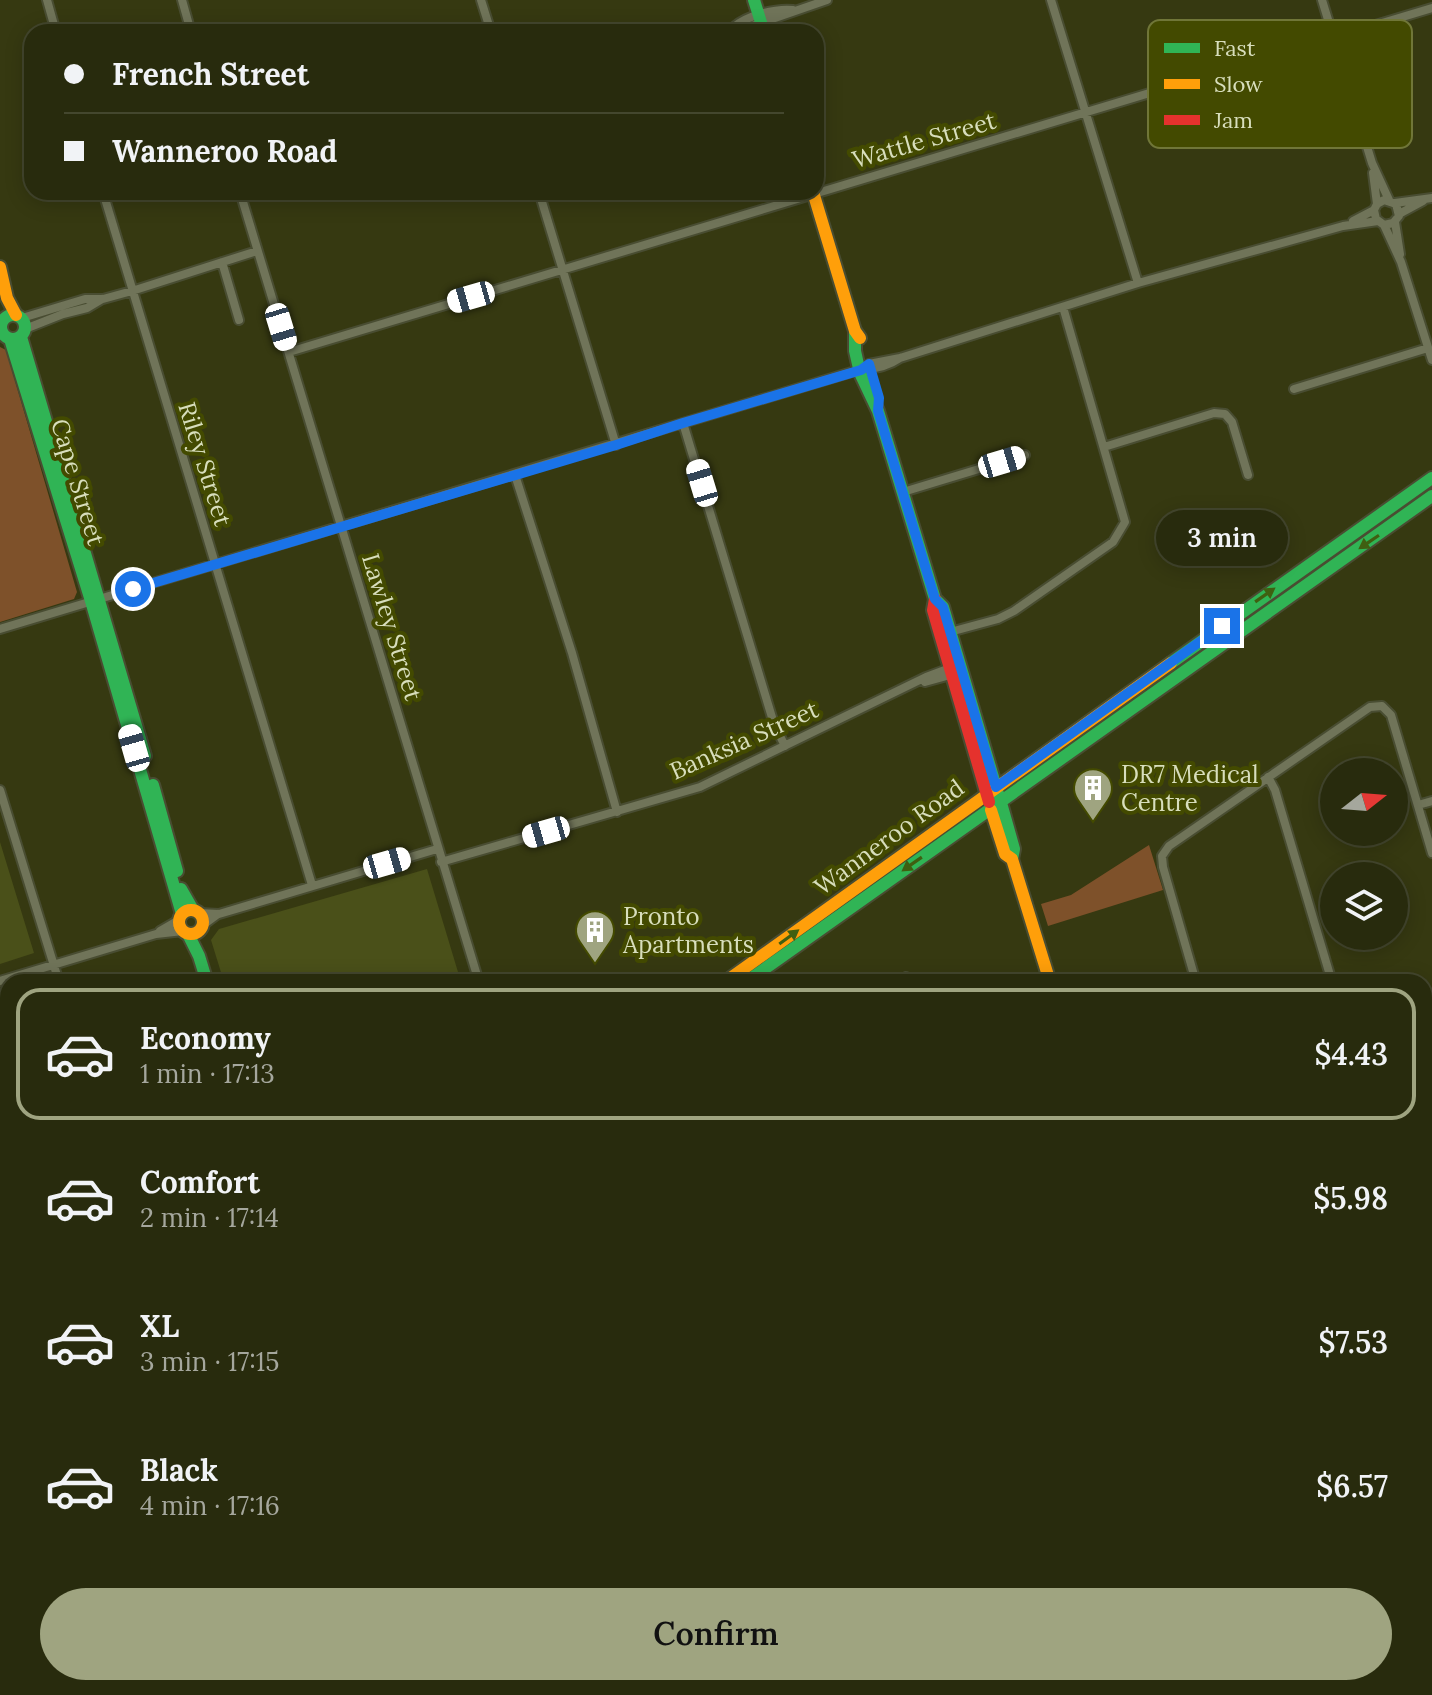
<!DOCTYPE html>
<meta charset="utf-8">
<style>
body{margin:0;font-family:Lora,serif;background:#34371b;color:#f1f3f6;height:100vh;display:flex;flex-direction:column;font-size:30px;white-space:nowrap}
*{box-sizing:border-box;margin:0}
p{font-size:26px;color:#a5a79d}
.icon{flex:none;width:44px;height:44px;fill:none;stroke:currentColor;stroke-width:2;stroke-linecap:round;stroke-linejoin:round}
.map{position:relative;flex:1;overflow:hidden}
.drawer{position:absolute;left:0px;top:974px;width:1432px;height:722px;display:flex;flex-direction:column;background:#282b0d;border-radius:24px 24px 0 0;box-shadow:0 4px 20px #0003,0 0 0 2px #44472e}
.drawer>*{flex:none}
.hud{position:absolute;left:24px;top:24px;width:800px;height:176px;border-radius:24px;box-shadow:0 4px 20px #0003,0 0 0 2px #44472e;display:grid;align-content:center;height:176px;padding:0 40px;background:#282b0d}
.needle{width:52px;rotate:73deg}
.tools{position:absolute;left:1320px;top:758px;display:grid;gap:16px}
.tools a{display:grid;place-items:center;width:88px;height:88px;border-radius:50%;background:#282b0d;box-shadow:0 4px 20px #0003,0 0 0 2px #44472e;font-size:40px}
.end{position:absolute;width:36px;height:36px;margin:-18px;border:10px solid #1a73e8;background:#fff;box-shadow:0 0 0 4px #fff}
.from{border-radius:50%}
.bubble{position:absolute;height:56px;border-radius:28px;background:#282b0d;box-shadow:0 4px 20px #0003,0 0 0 2px #44472e;font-size:26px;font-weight:600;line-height:56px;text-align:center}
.car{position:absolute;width:24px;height:48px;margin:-24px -12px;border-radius:10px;box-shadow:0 0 6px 2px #0007;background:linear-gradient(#fff 24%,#345 0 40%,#fff 0 76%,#345 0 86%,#fff 0)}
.hud b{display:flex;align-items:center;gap:28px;height:76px;font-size:30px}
.hud b+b{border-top:2px solid #44472e}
.hud i{width:20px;height:20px;background:#f1f3f6}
ul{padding:14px 0 0;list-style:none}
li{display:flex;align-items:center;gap:24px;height:132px;margin:0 16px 12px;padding:0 24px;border:4px solid transparent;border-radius:24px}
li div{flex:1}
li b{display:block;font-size:30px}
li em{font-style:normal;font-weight:600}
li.current{border-color:#9fa480}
li>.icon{width:72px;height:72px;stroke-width:1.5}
.primary-button{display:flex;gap:16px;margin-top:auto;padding:16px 40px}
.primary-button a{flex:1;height:92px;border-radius:48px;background:#9fa480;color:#111;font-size:32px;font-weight:600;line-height:92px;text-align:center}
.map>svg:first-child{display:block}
</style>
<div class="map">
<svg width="1432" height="1695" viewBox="0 0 1432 1695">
<rect width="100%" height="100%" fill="#363911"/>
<!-- built -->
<path fill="#4a5019" d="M0,842l34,111 -34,11z
M427,869l34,113h-237l-13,-42 8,-11z"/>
<!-- green -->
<path fill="#7e512a" d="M0,347l6,3 71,242 -3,7 -74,23z
M1149,845l14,45 -115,36 -7,-22 30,-9z"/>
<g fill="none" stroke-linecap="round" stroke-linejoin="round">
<defs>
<path id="street" d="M47,0l9,32
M182,0l9,32
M481,0l10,32
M1051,0l87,283
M1322,0l50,163 17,37
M734,27c12,-11 42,-19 59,-17
M718,32l16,-5 9,2 84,-29
M1373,173l4,31
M103,192l209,693
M240,192l239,790
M539,192l77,253
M1395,203l37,-5
M1399,214l24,-13
M1353,221l21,-11 3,-6 7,-4 12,4 3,12 -6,7 -9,2 -8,-6 -2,-9
M1395,222l5,32
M1384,225l17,37 31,98
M222,262l17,58
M22,318l63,-19h18l29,-8 125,-40
M25,329l38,-15 24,-6 15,-9
M289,352l1143,-344
M861,370l8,-6 31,-6 238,-75 205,-57 35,-5
M1294,389l134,-41
M683,423l91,301 11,22
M1104,447l110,-34 11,1 7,8 16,53
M515,475l57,178 45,159
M903,492l122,-37
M0,629l852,-257c18,-4 32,-3 48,-14
M950,632l48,-13 16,-8 99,-69 12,-20 -62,-215
M925,682l29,-8
M1268,777l7,13 57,192
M0,790l59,192
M1418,805l14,-4
M441,862l259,-75 226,-110 24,-9
M199,913l20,1 218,-65
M203,925l15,-11
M160,931l19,-11
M906,977l1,5
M0,981l156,-47 27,-3
M1196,982l-33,-115 -1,-11 7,-10 201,-139 12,-1 9,9 41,138
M1424,1021l8,-2
M1424,1172l8,-2
M0,1283l8,27
M0,1337l8,-3
M1424,1348l8,-3
M1424,1591l8,26
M123,1688l2,7
M271,1688l2,7
M553,1688l3,7
M691,1688l2,7
M834,1688l2,7
M975,1688l2,7
M1119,1688l3,7
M0,1689l8,-2
M455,1695l23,-7"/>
<path id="fast" d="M754,0l10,32
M1 327a12 12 0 1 1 24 0a12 12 0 1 1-24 0Z
M855,331v20l5,22 18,38 57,188 8,8 55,187
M21,337l124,419
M10,339l81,262 91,313
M1171,663l261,-185
M153,785l24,86
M1001,803l13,46 -2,10
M181,889l12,21
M188,934l11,22 8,26
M746,982l686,-486
M1262,1688l3,7
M416,1695l11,-5 10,5"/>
<path id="slow" d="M813,192l42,139 5,7
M0,267l7,31 9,17
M991,810l14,44 7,5 38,123
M179 922a12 12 0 1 1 24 0a12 12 0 1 1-24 0Z
M725,982l446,-319
M0,1494l8,-6
M0,1514l8,-6"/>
<path id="jam" d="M935,599l-2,11 56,192"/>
</defs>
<!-- street casing -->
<use href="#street" stroke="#494d32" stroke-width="12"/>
<!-- fast casing -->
<use href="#fast" stroke="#494d32" stroke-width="16"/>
<!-- slow casing -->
<use href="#slow" stroke="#494d32" stroke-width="16"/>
<!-- jam casing -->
<use href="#jam" stroke="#494d32" stroke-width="16"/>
<!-- street -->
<use href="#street" stroke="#707459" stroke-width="8"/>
<!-- fast -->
<use href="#fast" stroke="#30b455" stroke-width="12"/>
<!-- slow -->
<use href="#slow" stroke="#ff9f0a" stroke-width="12"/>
<!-- jam -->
<use href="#jam" stroke="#e5322d" stroke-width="12"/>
</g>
<!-- one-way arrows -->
<defs><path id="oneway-solid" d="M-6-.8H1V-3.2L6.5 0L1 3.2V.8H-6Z" transform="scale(2)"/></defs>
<g fill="#3f5f11">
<use href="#oneway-solid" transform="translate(1369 542) rotate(146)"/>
<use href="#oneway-solid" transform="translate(1265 595) rotate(-35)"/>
<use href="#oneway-solid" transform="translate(912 864) rotate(145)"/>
<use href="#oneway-solid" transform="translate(789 937) rotate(-36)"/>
</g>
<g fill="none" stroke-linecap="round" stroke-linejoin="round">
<!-- route -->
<path stroke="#1a73e8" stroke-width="10" d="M133,589l483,-144 67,-22 178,-53 8,-6 10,34 -1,13 57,188 8,8 53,180 226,-161"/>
</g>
<!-- icons -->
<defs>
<symbol id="building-pin" viewBox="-11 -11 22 30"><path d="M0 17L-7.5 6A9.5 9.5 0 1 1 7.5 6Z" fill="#9fa480" stroke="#434a00"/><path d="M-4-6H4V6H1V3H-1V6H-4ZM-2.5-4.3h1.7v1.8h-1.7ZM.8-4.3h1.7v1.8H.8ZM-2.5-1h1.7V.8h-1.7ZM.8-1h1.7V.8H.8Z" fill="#fff"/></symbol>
</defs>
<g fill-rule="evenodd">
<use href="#building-pin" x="1071" y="766" width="44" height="60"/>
<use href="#building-pin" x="573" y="908" width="44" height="60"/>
</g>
<g text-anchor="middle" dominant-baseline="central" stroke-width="8" stroke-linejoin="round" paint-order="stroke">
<!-- street labels -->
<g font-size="24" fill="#d8debc" stroke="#434a00">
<text transform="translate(924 140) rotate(-16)">Wattle Street</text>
<text transform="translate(205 464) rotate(73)">Riley Street</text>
<text transform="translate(78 482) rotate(73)">Cape Street</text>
<text transform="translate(392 627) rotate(73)">Lawley Street</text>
<text transform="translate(744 740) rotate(-24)">Banksia Street</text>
<text transform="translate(889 837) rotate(-36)">Wanneroo Road</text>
</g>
<!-- poi labels -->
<g font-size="24" fill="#d8debc" stroke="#434a00" text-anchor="start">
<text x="1121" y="774">DR7 Medical<tspan x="1121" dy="28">Centre</tspan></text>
<text x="623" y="916">Pronto<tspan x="623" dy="28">Apartments</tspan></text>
</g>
</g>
<!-- legend -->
<rect x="1148" y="20" width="264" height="128" rx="12" fill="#434a00" stroke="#707638" stroke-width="2"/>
<rect x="1164" y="43" width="36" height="10" fill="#30b455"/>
<rect x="1164" y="79" width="36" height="10" fill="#ff9f0a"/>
<rect x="1164" y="115" width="36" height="10" fill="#e5322d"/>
<g font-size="22" fill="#d8debc">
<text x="1214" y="56">Fast</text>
<text x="1214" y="92">Slow</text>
<text x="1214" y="128">Jam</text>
</g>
</svg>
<div class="tools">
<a><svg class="needle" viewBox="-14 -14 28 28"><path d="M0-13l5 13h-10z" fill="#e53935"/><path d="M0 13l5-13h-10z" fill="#a5a79d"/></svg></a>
<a><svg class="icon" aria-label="layers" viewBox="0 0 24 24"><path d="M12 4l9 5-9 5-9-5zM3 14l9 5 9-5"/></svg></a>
</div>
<i class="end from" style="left:133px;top:589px"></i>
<i class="end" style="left:1222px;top:626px"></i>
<div class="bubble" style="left:1156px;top:510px;width:132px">3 min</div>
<i class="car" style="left:471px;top:297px;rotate:254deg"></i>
<i class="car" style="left:281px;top:327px;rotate:163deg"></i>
<i class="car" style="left:1002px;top:462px;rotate:73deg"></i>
<i class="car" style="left:702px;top:483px;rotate:343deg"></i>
<i class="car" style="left:134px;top:748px;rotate:344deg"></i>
<i class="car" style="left:546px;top:832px;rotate:254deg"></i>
<i class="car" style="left:387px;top:863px;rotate:74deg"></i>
<div class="hud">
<b><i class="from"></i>French Street</b>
<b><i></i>Wanneroo Road</b>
</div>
<section class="drawer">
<ul>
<li class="current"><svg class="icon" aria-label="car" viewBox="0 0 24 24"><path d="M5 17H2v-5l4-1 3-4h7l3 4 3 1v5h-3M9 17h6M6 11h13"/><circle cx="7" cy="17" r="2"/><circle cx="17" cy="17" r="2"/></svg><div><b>Economy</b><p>1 min · 17:13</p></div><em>$4.43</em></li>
<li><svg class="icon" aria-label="car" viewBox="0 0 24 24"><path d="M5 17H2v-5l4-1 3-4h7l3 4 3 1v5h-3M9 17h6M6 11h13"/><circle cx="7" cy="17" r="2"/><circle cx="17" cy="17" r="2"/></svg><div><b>Comfort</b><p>2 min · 17:14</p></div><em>$5.98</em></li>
<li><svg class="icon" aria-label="car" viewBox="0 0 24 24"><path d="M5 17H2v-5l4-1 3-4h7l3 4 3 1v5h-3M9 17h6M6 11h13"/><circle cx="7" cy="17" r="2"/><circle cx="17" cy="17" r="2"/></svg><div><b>XL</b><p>3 min · 17:15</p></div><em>$7.53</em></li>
<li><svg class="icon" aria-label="car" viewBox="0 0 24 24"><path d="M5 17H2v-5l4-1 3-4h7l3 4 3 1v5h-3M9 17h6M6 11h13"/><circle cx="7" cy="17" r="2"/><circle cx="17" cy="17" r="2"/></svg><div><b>Black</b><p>4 min · 17:16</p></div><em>$6.57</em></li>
</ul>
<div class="primary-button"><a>Confirm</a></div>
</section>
</div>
